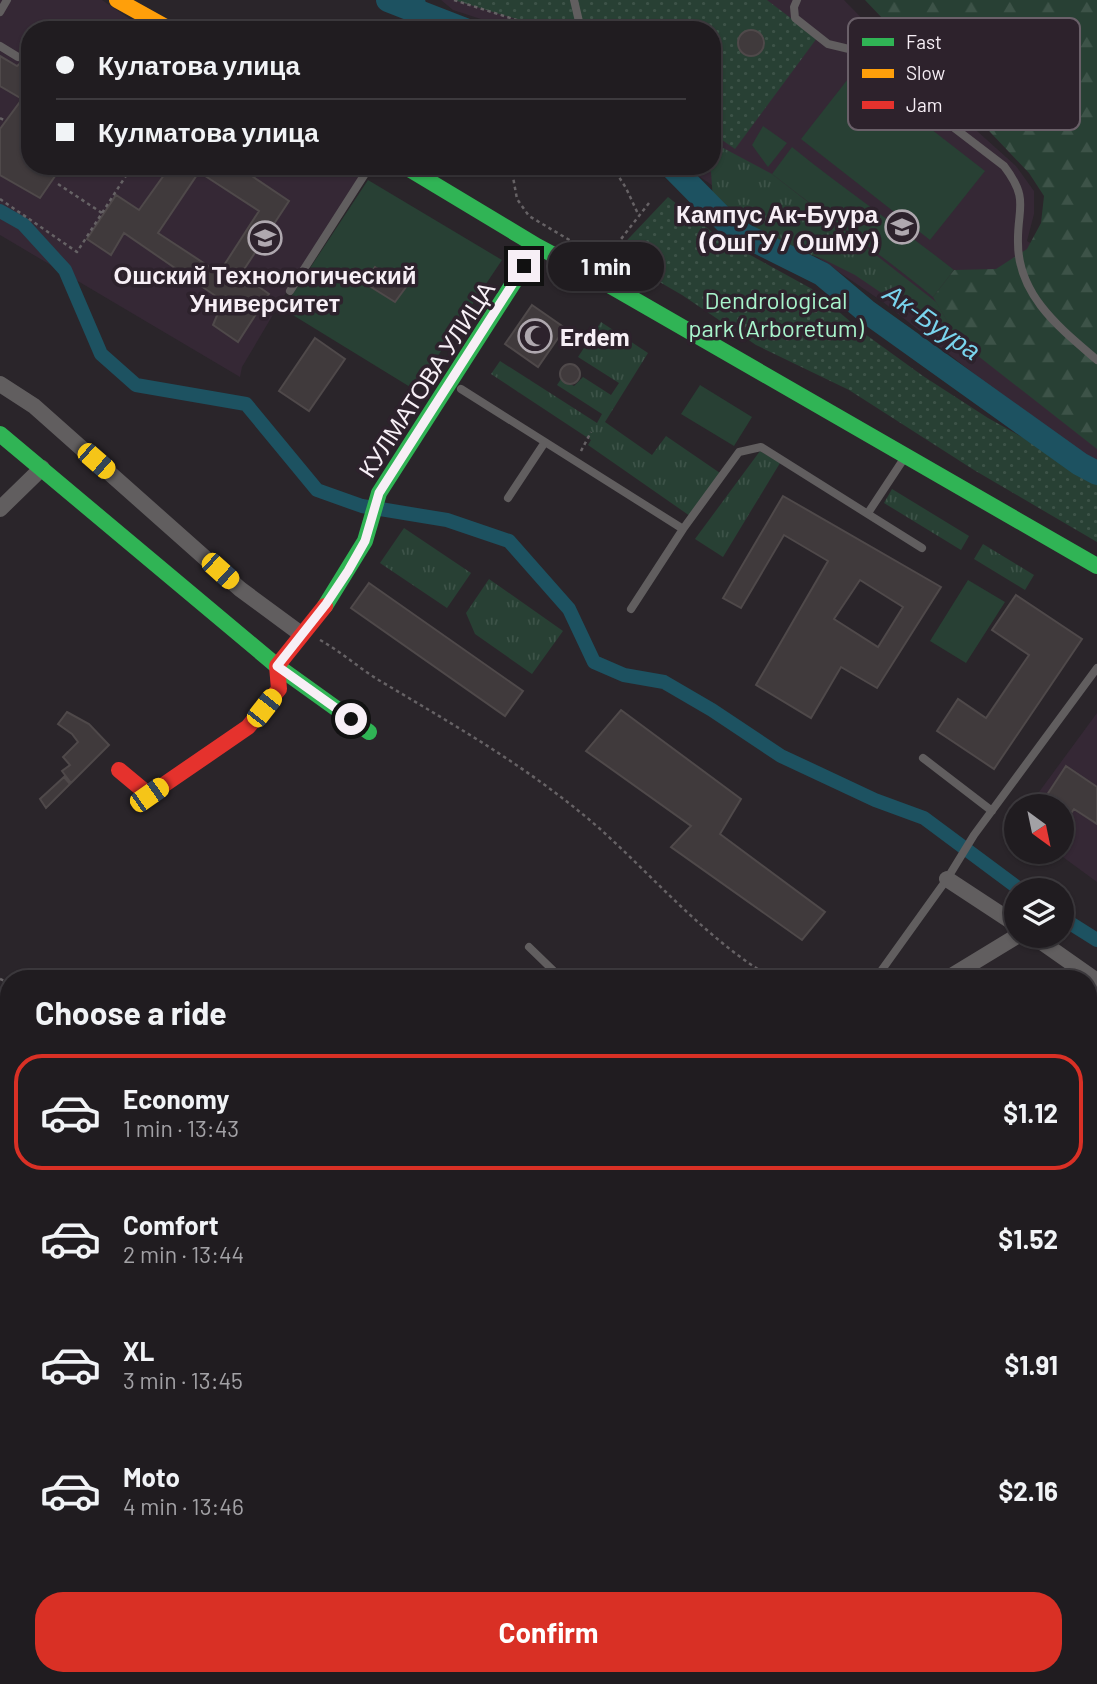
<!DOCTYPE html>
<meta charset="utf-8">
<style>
body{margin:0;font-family:Barlow,sans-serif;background:#2d292d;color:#f1f3f6;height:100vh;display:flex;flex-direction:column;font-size:26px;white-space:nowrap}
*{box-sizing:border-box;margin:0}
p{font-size:23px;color:#a2a1a5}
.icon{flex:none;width:38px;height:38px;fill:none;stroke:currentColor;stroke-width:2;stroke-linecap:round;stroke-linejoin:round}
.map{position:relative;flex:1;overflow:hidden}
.side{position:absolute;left:0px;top:970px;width:1097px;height:716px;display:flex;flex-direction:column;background:#201c20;border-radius:28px 28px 0 0;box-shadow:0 2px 5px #0004,0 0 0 2px #3d3a3e}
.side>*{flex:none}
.top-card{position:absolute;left:21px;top:21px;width:700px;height:154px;border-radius:28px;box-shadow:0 2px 5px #0004,0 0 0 2px #3d3a3e;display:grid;align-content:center;height:154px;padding:0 35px;background:#201c20}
.needle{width:46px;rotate:147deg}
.tools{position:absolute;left:1004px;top:794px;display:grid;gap:14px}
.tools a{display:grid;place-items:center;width:70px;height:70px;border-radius:50%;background:#201c20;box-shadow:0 2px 5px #0004,0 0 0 2px #3d3a3e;font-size:35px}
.end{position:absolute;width:32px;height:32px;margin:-16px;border:9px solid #f7eff6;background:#111;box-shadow:0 0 0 4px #111}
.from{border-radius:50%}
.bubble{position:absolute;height:49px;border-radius:24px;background:#201c20;box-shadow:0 2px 5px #0004,0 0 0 2px #3d3a3e;font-size:23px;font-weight:700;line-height:49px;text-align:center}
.car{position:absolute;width:21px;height:42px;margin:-21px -10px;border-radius:9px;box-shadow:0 0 5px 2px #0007;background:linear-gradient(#f5c518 24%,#345 0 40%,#f5c518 0 76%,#345 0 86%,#f5c518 0)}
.top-card b{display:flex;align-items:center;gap:24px;height:66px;font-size:26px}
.top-card b+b{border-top:2px solid #3d3a3e}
.top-card i{width:18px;height:18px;background:#f1f3f6}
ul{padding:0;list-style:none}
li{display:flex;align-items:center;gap:21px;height:116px;margin:0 14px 10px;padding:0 21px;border:4px solid transparent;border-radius:28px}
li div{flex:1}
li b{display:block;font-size:26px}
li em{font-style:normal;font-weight:700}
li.selected{border-color:#d93025}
li>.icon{width:63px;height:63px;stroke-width:1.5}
h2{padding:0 35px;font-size:32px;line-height:84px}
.action{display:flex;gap:14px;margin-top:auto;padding:14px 35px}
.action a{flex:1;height:80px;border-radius:28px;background:#d93025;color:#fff;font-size:28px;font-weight:700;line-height:80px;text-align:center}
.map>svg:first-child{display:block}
</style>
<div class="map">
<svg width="1097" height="1684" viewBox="0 0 1097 1684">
<defs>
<pattern id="grass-tufts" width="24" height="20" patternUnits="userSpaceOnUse" patternTransform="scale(1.75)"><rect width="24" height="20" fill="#284034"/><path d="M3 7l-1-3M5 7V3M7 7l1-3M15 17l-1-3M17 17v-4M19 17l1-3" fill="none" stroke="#3d5348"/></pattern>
<pattern id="forest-firs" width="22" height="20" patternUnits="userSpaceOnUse" patternTransform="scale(1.75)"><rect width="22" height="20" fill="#284034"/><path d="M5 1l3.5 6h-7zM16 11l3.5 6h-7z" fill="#3d5348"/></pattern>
<pattern id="park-dots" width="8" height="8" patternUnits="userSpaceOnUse" patternTransform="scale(1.75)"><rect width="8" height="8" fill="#284034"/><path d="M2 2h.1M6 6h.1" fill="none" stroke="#3d5348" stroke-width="1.8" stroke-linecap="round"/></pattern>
</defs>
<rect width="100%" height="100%" fill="#2a252a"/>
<!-- built -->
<path fill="#352835" d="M0,0h102l44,30h-116v136h318l15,10 -73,110 -48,81 -2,10 -240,-142z
M441,0h403l94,96 78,70 18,25v23l-7,27 70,42v179l-16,-7 -84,-63 -114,-90 -186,-127 -8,-9h23v-136h-197l-62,-20z
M1097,713v169l-41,-30h6v-45h-34z"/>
<!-- grass -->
<path fill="url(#grass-tufts)" d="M712,142l60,32 164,128 23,39 -42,-24 -62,-42 -32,-16 -72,-26 -38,-33 -2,-28 -6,-6h7z
M601,322l47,31 -43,69 47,33 14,-19 54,37 -30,43 -102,-71 3,-5 -100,-66 9,-13 97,62 5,-9 -45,-29 4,-6 13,7 9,-9 28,18 8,-12 -41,-26z
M760,451l20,12 -57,94 -28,-18z
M892,489l77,47 -8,14 -77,-47z
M404,528l67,45 -24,35 -67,-45z
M983,544l51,31 -9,15 -51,-31z
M489,579l74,52 -31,43 -57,-40 -9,-21z"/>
<!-- forest -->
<path fill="url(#forest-firs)" d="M865,0h232v449l-138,-108 -26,-44 21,-27 42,-1 31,-20 14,-26 3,-27 -15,-23z"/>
<!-- park -->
<path fill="url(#park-dots)" d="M454,0h313l50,38 -82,111 -23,-16v-103h-160z
M668,197l43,34 21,14 80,44 53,45 58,42 65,42 109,61v63l-123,-72 -125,-80 -93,-45 -74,-50 -69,-40z"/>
<!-- pitch -->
<path fill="#284034" d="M855,70l130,101 -55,69 -129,-101z
M763,126l24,17 -19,24 -16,-22z
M792,147c53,43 109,81 162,123l-21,27c-52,-43 -108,-81 -161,-123z
M368,180l134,80 -87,130 -132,-81z
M700,385l52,32 -18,29 -53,-32z
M968,580l37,22 -39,61 -36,-22z"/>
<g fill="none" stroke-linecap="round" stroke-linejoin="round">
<!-- canal -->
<path stroke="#1d5261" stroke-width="14" d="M418,0l3,14
M0,211l23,13 42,46 36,84 35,31 110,19 71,86 45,16 85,14 62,21 60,68 25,53 30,13 40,7 48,28 69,46 94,44 49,18 98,73
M1062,918l35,22"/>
<!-- river -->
<path stroke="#1d5261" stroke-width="24" d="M388,0l77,30
M671,166l63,64 88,44 44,37 214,153 17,9"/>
</g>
<!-- building -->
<path fill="#403a3c" stroke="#4f494a" stroke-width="2" fill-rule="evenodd" d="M738 43a13 13 0 1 1 26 0a13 13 0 1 1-26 0Z
M30,46v120h32l-22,32 -40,-23v-46l22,-30 -22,-13v-30l17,10 6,-5z
M147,166h90l52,35 -48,73 28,20 -31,48 -25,-17 10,-24 -99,-68 -13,22 -24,-16 29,-44 23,15 25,-35zM199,172l60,39 -40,62 -61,-40z
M375,267l31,20 -11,15 -32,-20z
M532,305l33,23 -27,39 -33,-23z
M315,338l30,21 -36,52 -30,-20z
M560 374a10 10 0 1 1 20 0a10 10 0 1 1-20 0Z
M783,496l158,91 -64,101 -36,-21 -30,51 -55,-33 72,-124 -44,-26 -43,73 -18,-10zM860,580l43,27 -25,40 -44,-28z
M369,583l154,108 -18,25 -154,-108z
M1016,595l66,44 -88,130 -57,-38 21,-32 28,19 43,-63 -37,-25z
M621,710l120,89 -21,35 105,78 -23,28 -131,-93 20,-21 -105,-75z
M67,712l22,12 20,21 -38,38 -9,-12 8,-6 -7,-8 15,-15 -6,-8 -14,-10z
M1066,766l31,21v37l-23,-15 -12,17v-19h-23z
M64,777l6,7 -24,24 -6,-9z"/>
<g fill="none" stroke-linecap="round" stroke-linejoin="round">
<!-- path -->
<path stroke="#666265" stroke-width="2.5" stroke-dasharray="3.5 3.5" stroke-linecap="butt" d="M454,0l94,30
M0,118l4,2
M511,166l6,33 12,17 69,41
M612,166l14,22 13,28
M58,184l44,29
M0,199l77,53 52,-81
M604,261l45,-58
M581,451l10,-19
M320,640c22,12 41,30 62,42 77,46 149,87 217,146 57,51 107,111 173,150
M0,979l9,4
M1088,1324l9,6
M1037,1676l5,8"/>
<!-- lane -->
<path stroke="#615e5f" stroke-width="8" d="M574,0l7,30
M797,0l-3,7 1,11 33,26 21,5 14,9 141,108c26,34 13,42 14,77 0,53 43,86 79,117
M0,12l7,-12
M0,46l18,11
M290,291l80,-125
M461,389l222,140
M508,498l37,-56
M868,513l37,-56
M631,609l52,-80 56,-77 22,-5 161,101
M923,758l69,53
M529,947l32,31
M876,978l71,-99 27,-44 123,-167"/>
<!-- street -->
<path stroke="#615e5f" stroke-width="16" d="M0,384l34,22 206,183 61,45
M0,509l42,-41
M947,879l70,46
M1033,936l64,45
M948,978l69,-42
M0,1571l9,1
M657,1676l13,8
M298,1684l5,-8
M554,1684l5,-8"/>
<!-- fast -->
<path stroke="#30b455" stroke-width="16" d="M404,166l133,80 65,35 495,285
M0,434l277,232 92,66
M325,606l40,-65 14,-48 158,-247
M0,1467l9,12"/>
<!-- slow -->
<path stroke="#ff9f0a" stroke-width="16" d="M117,0l54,30
M243,1676l12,8"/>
<!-- jam -->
<path stroke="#e5322d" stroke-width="16" d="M119,770l30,25 99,-68 31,-38 -2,-23 48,-60"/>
</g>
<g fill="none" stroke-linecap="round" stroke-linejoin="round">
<!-- route -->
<path stroke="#f7eff6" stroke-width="9" d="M351,719l-74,-53 49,-62 22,-33 17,-30 14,-48 145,-227"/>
</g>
<!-- icons -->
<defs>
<symbol id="university-ring" viewBox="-11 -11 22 22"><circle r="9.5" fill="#2d222c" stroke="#afa8af" stroke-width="1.5"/><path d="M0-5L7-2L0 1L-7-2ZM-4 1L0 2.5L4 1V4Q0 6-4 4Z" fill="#afa8af"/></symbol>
<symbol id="mosque-ring" viewBox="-11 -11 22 22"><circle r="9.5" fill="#2d222c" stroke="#afa8af" stroke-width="1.5"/><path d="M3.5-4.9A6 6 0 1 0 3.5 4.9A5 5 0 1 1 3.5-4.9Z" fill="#afa8af"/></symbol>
</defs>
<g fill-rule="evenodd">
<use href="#university-ring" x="883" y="208" width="38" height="38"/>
<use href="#university-ring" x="246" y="219" width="38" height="38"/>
<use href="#mosque-ring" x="516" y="317" width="38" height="38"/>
</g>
<g text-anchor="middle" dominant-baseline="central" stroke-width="7" stroke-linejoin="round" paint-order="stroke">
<!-- poi labels -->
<g font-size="24" font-weight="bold" fill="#f7eff6" stroke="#2d222c" text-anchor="end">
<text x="878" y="213">Кампус Ак-Буура<tspan x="878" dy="28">(ОшГУ / ОшМУ)</tspan></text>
<text x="265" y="274" text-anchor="middle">Ошский Технологический<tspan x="265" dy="28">Университет</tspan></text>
<text x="560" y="336" text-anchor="start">Erdem</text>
</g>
<!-- park labels -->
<g font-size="24" fill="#a8f4cc" stroke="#2d222c">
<text x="776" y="299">Dendrological<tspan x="776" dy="28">park (Arboretum)</tspan></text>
</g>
<!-- street labels -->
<g font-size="24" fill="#f7eff6" stroke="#2d222c">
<text transform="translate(426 379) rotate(-57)">КУЛМАТОВА УЛИЦА</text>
</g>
<!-- water labels -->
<g font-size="26" font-style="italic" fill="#79d4ed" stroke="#2d222c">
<text transform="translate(933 321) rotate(35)">Ак-Буура</text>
</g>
</g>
<!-- legend -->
<rect x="848" y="18" width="232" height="112" rx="10" fill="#2d222c" stroke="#6a6069" stroke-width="2"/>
<rect x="862" y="38" width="32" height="8" fill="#30b455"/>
<rect x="862" y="69" width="32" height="9" fill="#ff9f0a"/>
<rect x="862" y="101" width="32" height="8" fill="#e5322d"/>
<g font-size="19" fill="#f7eff6">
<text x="906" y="49">Fast</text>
<text x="906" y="80">Slow</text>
<text x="906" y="112">Jam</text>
</g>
</svg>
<div class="tools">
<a><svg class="needle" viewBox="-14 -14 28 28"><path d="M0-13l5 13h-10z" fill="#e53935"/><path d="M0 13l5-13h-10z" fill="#a2a1a5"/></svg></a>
<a><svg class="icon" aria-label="layers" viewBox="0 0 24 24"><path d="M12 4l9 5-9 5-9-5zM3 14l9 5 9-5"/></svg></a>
</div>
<i class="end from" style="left:351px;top:719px"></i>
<i class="end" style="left:524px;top:266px"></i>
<div class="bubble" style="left:548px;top:242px;width:116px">1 min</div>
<i class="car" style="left:96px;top:461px;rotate:131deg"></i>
<i class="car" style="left:220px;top:571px;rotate:132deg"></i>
<i class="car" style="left:264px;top:708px;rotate:38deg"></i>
<i class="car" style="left:149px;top:795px;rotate:55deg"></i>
<div class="top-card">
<b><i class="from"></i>Кулатова улица</b>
<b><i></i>Кулматова улица</b>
</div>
<section class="side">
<h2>Choose a ride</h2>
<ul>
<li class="selected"><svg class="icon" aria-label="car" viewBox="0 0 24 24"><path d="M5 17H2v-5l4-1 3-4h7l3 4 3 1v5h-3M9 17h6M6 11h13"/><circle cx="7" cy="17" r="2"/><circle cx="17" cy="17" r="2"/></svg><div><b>Economy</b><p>1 min · 13:43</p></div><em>$1.12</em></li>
<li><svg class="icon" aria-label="car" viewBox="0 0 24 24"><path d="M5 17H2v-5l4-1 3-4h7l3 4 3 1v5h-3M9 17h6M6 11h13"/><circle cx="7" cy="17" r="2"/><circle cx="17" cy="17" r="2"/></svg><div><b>Comfort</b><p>2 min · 13:44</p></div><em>$1.52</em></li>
<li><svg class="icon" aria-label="car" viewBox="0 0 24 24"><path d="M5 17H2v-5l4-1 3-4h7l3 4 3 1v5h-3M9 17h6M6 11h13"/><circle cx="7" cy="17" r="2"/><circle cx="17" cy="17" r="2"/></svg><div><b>XL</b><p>3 min · 13:45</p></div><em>$1.91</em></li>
<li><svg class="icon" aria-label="car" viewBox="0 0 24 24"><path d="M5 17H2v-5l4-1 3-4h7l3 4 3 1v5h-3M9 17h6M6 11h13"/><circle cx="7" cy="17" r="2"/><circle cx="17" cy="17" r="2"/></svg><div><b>Moto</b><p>4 min · 13:46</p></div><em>$2.16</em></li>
</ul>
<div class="action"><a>Confirm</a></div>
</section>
</div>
